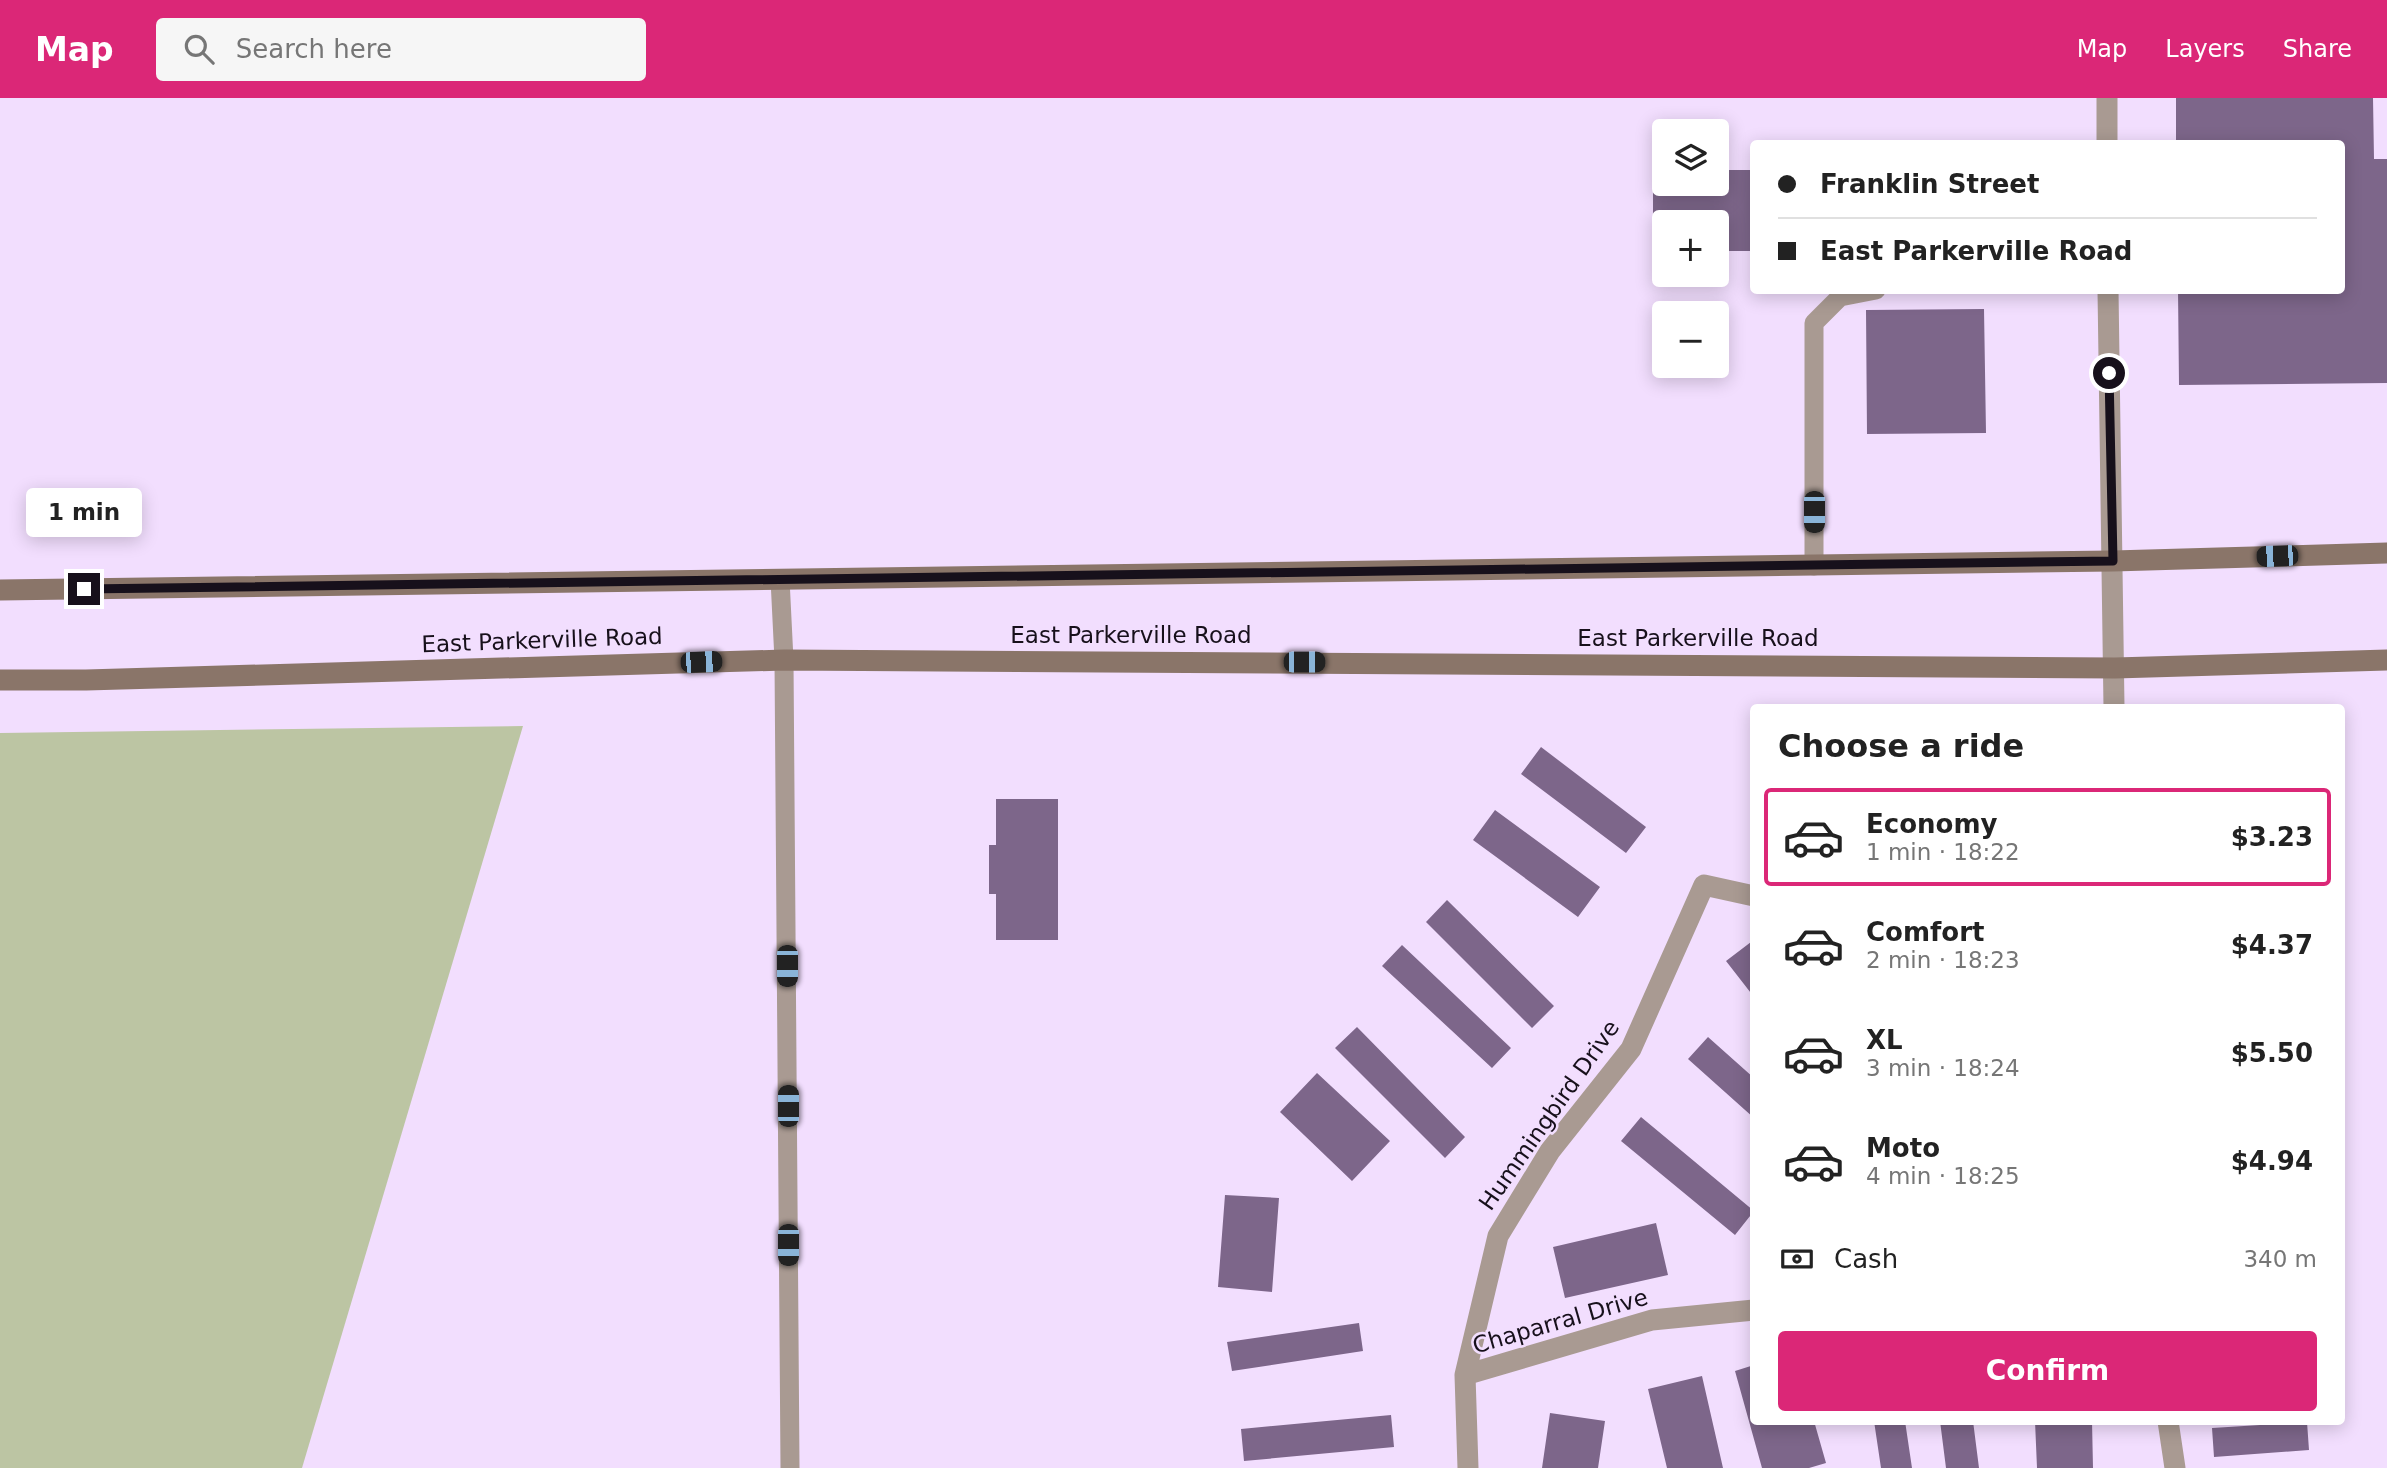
<!DOCTYPE html>
<meta charset="utf-8">
<style>
body{margin:0;font-family:"DejaVu Sans",sans-serif;background:#f6f6f6;color:#222;height:100vh;display:flex;flex-direction:column;font-size:26px;white-space:nowrap}
*{box-sizing:border-box;margin:0}
p{font-size:23px;color:#767676}
.icon{flex:none;width:38px;height:38px;fill:none;stroke:currentColor;stroke-width:2;stroke-linecap:round;stroke-linejoin:round}
.map{position:relative;flex:1;overflow:hidden}
.side{position:absolute;left:1750px;top:606px;width:595px;height:721px;display:flex;flex-direction:column;background:#fff;border-radius:7px;box-shadow:0 4px 18px #0003}
.side>*{flex:none}
.hud{position:absolute;left:1750px;top:42px;width:595px;height:154px;border-radius:7px;box-shadow:0 4px 18px #0003;display:grid;align-content:center;height:154px;padding:0 28px;background:#fff}
.controls{position:absolute;left:1652px;top:21px;display:grid;gap:14px}
.controls a{display:grid;place-items:center;width:77px;height:77px;border-radius:7px;background:#fff;box-shadow:0 4px 18px #0003;font-size:35px}
.end{position:absolute;width:32px;height:32px;margin:-16px;border:9px solid #17101b;background:#fff;box-shadow:0 0 0 4px #fff}
.from{border-radius:50%}
.bubble{position:absolute;height:49px;border-radius:7px;background:#fff;box-shadow:0 4px 18px #0003;font-size:23px;font-weight:700;line-height:49px;text-align:center}
.car{position:absolute;width:21px;height:42px;margin:-21px -10px;border-radius:9px;box-shadow:0 0 5px 2px #0007;background:linear-gradient(#222 24%,#8ab4d8 0 40%,#222 0 76%,#8ab4d8 0 86%,#222 0)}
.hud b{display:flex;align-items:center;gap:24px;height:66px;font-size:26px}
.hud b+b{border-top:2px solid #e0e0e0}
.hud i{width:18px;height:18px;background:#222}
ul{padding:0;list-style:none}
li{display:flex;align-items:center;gap:21px;height:98px;margin:0 14px 10px;padding:0 14px;border:4px solid transparent;border-radius:7px}
li div{flex:1}
li b{display:block;font-size:26px}
li em{font-style:normal;font-weight:700}
li.active{border-color:#db2777}
li>.icon{width:63px;height:63px;stroke-width:1.5}
h2{padding:0 28px;font-size:32px;line-height:84px}
.pay{display:flex;align-items:center;gap:18px;height:77px;padding:0 28px;font-size:26px}
.pay p{margin-inline-start:auto}
.primary-button{display:flex;gap:14px;margin-top:auto;padding:14px 28px}
.primary-button a{flex:1;height:80px;border-radius:7px;background:#db2777;color:#fff;font-size:28px;font-weight:700;line-height:80px;text-align:center}
header{display:flex;align-items:center;gap:42px;box-sizing:border-box;height:98px;padding:0 35px;background:#db2777;color:#fff}
header strong{font-size:33px}
nav{display:flex;gap:38px;margin-inline-start:auto;font-size:24px}
.search{width:490px;height:63px;background:#f6f6f6;display:flex;align-items:center;gap:18px;box-sizing:border-box;padding:0 24px;border-radius:7px;color:#767676;font-size:26px}
.map>svg:first-child{display:block}
</style>
<header>
<strong>Map</strong>
<div class="search"><svg class="icon" aria-label="search" viewBox="0 0 24 24"><circle cx="10" cy="10" r="6"/><path d="M15 15l6 6"/></svg>Search here</div>
<nav><a>Map</a><a>Layers</a><a>Share</a></nav>
</header>
<div class="map">
<svg width="2387" height="1370" viewBox="0 0 2387 1370">
<rect width="100%" height="100%" fill="#f2defe"/>
<!-- green -->
<path fill="#bcc5a3" d="M523,628l-221,742h-302v-735z"/>
<!-- building -->
<path fill="#7d668a" d="M2176,0h197l1,61h13v224l-208,2 -1,-95h164v-146h-166z
M1653,72h11v14h53v-14h37v81h-37v-29h-53v29h-11z
M1984,211l2,124 -119,1 -1,-124z
M1541,649l105,80 -20,26 -105,-79z
M996,701h62v141h-62v-46h-7v-49h7z
M1495,712l105,77 -22,30 -105,-77z
M1447,802l107,106 -22,22 -106,-106z
M1751,844l3,4v51l-28,-36z
M1402,847l109,103 -19,20 -110,-102z
M1357,929l108,110 -20,21 -110,-110z
M1708,939l46,41v40l-66,-59z
M1317,975l73,68 -38,40 -72,-69z
M1641,1019l113,94 -19,24 -114,-94z
M1225,1097l54,3 -7,94 -54,-5z
M1656,1125l12,52 -103,23 -12,-51z
M1359,1225l4,28 -131,20 -5,-29z
M1754,1267v56h60l12,42 -17,5h-47l-27,-97z
M1702,1278l21,92h-56l-19,-79z
M1550,1315l55,8 -7,47h-56z
M1391,1317l3,32 -150,14 -3,-32z
M1874,1323h31l7,47h-31z
M1940,1323h33l6,47h-33z
M2035,1323h57l1,47h-56z
M2307,1324l2,28 -95,7 -2,-29z"/>
<g fill="none" stroke-linecap="round" stroke-linejoin="round">
<!-- lane -->
<path stroke="#a99a92" stroke-width="19" d="M1814,468v-243l26,-26 36,-7
M780,481l4,81 6,808"/>
<!-- street -->
<path stroke="#a99a92" stroke-width="21" d="M2107,0v46
M2108,192l6,417
M1465,1277l187,-55 102,-10
M2168,1323l7,47
M1468,1370l-3,-93 33,-139 52,-85 81,-102 73,-164 50,11"/>
<!-- secondary -->
<path stroke="#8a7569" stroke-width="21" d="M0,492l2113,-29 274,-8
M0,582h86l698,-20 1331,8 272,-8"/>
</g>
<g fill="none" stroke-linecap="round" stroke-linejoin="round">
<!-- route -->
<path stroke="#17101b" stroke-width="9" d="M84,491l2029,-28 -4,-188"/>
</g>
<g text-anchor="middle" dominant-baseline="central" stroke-width="5" stroke-linejoin="round" paint-order="stroke">
<!-- street labels -->
<g font-size="23" fill="#17101b" stroke="#f2defe">
<text x="1131" y="537">East Parkerville Road</text>
<text x="1698" y="540">East Parkerville Road</text>
<text transform="translate(542 542) rotate(-2)">East Parkerville Road</text>
<text transform="translate(1549 1017) rotate(-55)">Hummingbird Drive</text>
<text transform="translate(1560 1223) rotate(-16)">Chaparral Drive</text>
</g>
</g>
</svg>
<div class="controls">
<a><svg class="icon" aria-label="layers" viewBox="0 0 24 24"><path d="M12 4l9 5-9 5-9-5zM3 14l9 5 9-5"/></svg></a>
<a>+</a>
<a>−</a>
</div>
<i class="end from" style="left:2109px;top:275px"></i>
<i class="end" style="left:84px;top:491px"></i>
<div class="bubble" style="left:26px;top:390px;width:116px">1 min</div>
<i class="car" style="left:1814px;top:414px;rotate:180deg"></i>
<i class="car" style="left:2277px;top:458px;rotate:268deg"></i>
<i class="car" style="left:701px;top:564px;rotate:88deg"></i>
<i class="car" style="left:1304px;top:564px;rotate:90deg"></i>
<i class="car" style="left:787px;top:868px;rotate:180deg"></i>
<i class="car" style="left:788px;top:1008px;rotate:0deg"></i>
<i class="car" style="left:788px;top:1147px;rotate:180deg"></i>
<div class="hud">
<b><i class="from"></i>Franklin Street</b>
<b><i></i>East Parkerville Road</b>
</div>
<section class="side">
<h2>Choose a ride</h2>
<ul>
<li class="active"><svg class="icon" aria-label="car" viewBox="0 0 24 24"><path d="M5 17H2v-5l4-1 3-4h7l3 4 3 1v5h-3M9 17h6M6 11h13"/><circle cx="7" cy="17" r="2"/><circle cx="17" cy="17" r="2"/></svg><div><b>Economy</b><p>1 min · 18:22</p></div><em>$3.23</em></li>
<li><svg class="icon" aria-label="car" viewBox="0 0 24 24"><path d="M5 17H2v-5l4-1 3-4h7l3 4 3 1v5h-3M9 17h6M6 11h13"/><circle cx="7" cy="17" r="2"/><circle cx="17" cy="17" r="2"/></svg><div><b>Comfort</b><p>2 min · 18:23</p></div><em>$4.37</em></li>
<li><svg class="icon" aria-label="car" viewBox="0 0 24 24"><path d="M5 17H2v-5l4-1 3-4h7l3 4 3 1v5h-3M9 17h6M6 11h13"/><circle cx="7" cy="17" r="2"/><circle cx="17" cy="17" r="2"/></svg><div><b>XL</b><p>3 min · 18:24</p></div><em>$5.50</em></li>
<li><svg class="icon" aria-label="car" viewBox="0 0 24 24"><path d="M5 17H2v-5l4-1 3-4h7l3 4 3 1v5h-3M9 17h6M6 11h13"/><circle cx="7" cy="17" r="2"/><circle cx="17" cy="17" r="2"/></svg><div><b>Moto</b><p>4 min · 18:25</p></div><em>$4.94</em></li>
</ul>
<div class="pay"><svg class="icon" aria-label="cash" viewBox="0 0 24 24"><path d="M3 7h18v10H3z"/><circle cx="12" cy="12" r="2"/></svg>Cash<p>340 m</p></div>
<div class="primary-button"><a>Confirm</a></div>
</section>
</div>
